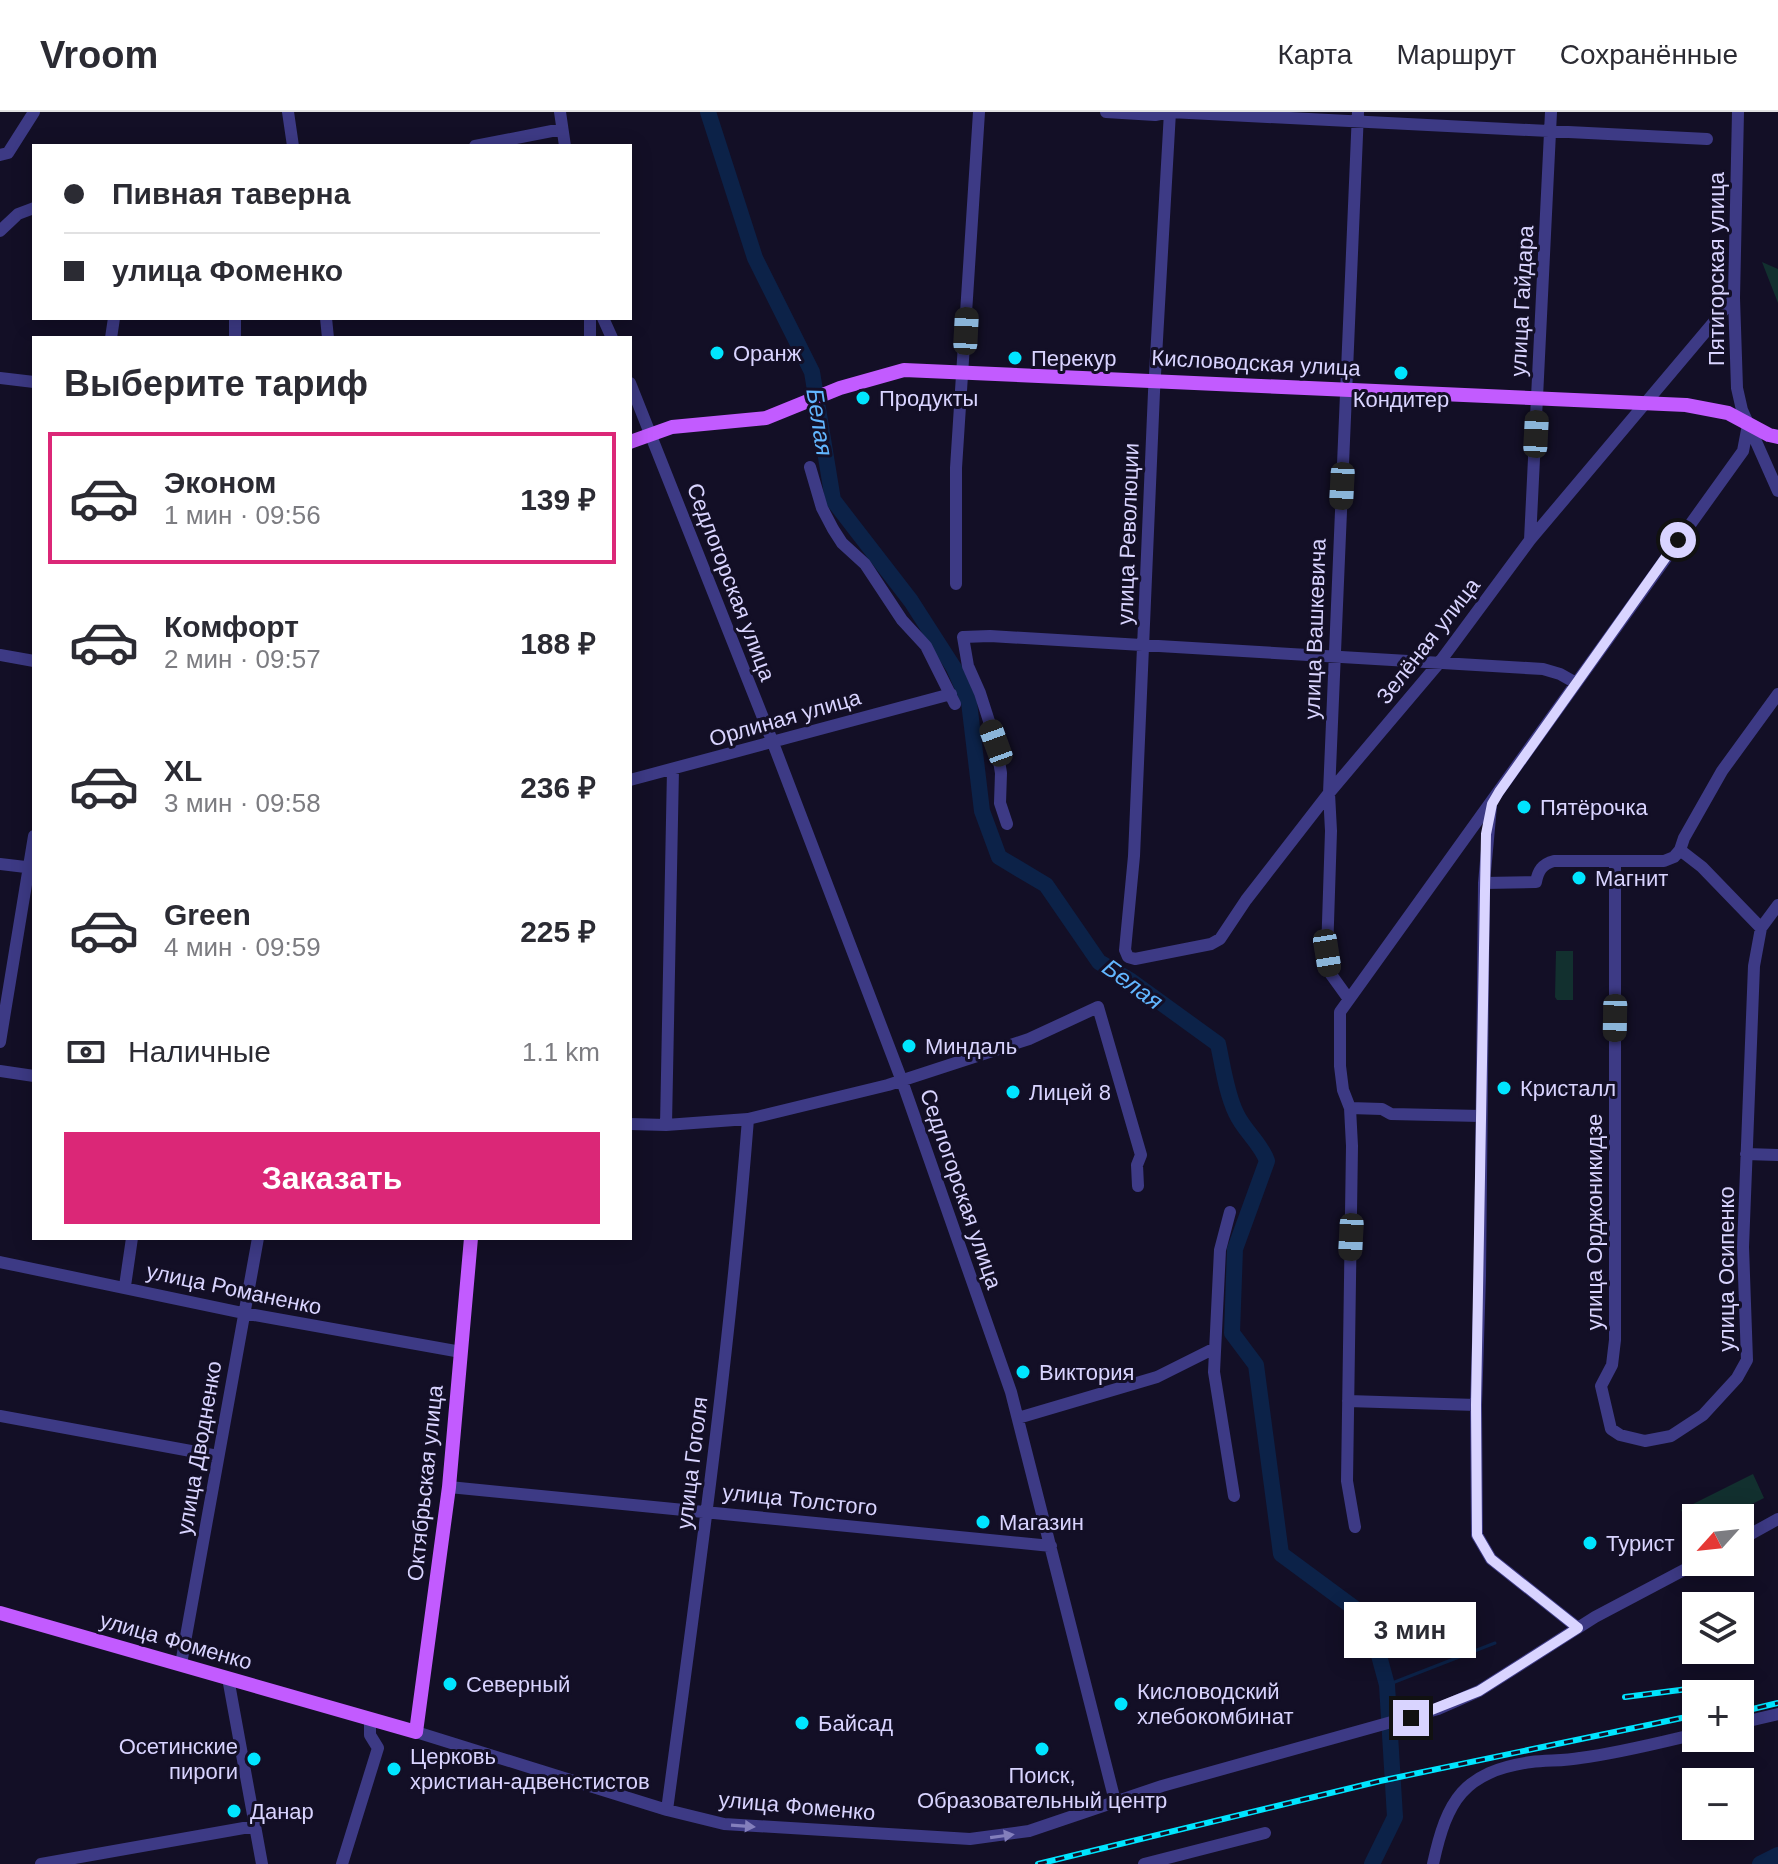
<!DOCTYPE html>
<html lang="ru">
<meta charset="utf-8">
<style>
body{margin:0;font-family:Helvetica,sans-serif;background:#f7f7f7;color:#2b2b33;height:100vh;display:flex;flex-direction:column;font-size:30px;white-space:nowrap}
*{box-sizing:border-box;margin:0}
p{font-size:26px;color:#7c7c81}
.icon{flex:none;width:44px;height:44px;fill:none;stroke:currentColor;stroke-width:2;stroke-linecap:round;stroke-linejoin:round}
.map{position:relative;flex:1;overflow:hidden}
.side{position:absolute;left:32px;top:224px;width:600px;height:904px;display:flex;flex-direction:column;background:#fff;border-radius:0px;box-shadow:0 4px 20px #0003}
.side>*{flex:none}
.banner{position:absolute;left:32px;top:32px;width:600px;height:176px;border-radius:0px;box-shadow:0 4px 20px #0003;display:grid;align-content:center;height:176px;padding:0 32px;background:#fff}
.needle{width:52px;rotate:243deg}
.tools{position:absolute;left:1682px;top:1392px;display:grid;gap:16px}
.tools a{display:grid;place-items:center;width:72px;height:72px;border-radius:0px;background:#fff;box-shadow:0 4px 20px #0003;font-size:40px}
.end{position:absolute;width:36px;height:36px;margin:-18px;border:10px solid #d9d4ff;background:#111;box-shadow:0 0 0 4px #111}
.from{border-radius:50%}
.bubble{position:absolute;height:56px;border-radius:0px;background:#fff;box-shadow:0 4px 20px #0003;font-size:26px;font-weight:800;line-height:56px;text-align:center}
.car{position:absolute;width:24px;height:48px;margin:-24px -12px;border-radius:10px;box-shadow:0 0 6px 2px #0007;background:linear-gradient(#222 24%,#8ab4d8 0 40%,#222 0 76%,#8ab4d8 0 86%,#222 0)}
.banner b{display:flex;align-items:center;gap:28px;height:76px;font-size:30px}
.banner b+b{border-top:2px solid #e1e1e2}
.banner i{width:20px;height:20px;background:#2b2b33}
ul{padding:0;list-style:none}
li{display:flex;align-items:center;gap:24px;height:132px;margin:0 16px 12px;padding:0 16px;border:4px solid transparent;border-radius:0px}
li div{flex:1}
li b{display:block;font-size:30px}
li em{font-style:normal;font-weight:800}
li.selected{border-color:#db2777}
li>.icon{width:72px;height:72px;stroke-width:1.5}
h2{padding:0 32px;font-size:36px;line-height:96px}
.pay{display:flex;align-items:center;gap:20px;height:88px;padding:0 32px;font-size:30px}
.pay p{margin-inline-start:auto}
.button{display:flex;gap:16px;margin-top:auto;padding:16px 32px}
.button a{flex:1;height:92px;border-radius:0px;background:#db2777;color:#fff;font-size:32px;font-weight:800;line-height:92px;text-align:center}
header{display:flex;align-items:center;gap:48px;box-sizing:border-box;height:112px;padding:0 40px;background:#fff;border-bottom:2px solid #e1e1e2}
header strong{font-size:38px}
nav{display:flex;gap:44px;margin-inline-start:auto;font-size:28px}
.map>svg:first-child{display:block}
</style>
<header>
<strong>Vroom</strong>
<nav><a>Карта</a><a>Маршрут</a><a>Сохранённые</a></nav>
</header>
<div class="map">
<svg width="1778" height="1752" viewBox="0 0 1778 1752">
<rect width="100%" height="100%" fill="#130f26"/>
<!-- green -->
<path fill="#12302f" d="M1762,150l16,7v34z
M1556,839h17v49h-16l-2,-3z
M1753,1362l11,24 -40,20h-28v14l-3,2 -12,-24z"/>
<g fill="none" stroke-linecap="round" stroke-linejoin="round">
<!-- stream -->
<path stroke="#0c2248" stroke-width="3" d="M1387,1573l108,-42"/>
<!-- river -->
<path stroke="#0c2248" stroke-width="16" d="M708,0l47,146 57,114 21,128 78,101 43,67 15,34 13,109 17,46 47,28 53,77 32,19 87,63c5,22 8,48 18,69 8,18 25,30 31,48l-32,88 -3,84 24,32 25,189 88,65 18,66 8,132 -23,47
M1760,1752l18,-9"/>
<!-- minor -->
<path stroke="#3d3a85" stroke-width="12" d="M288,0l5,34
M560,0l5,34
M1106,0l49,3 15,-3 537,27
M1170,0l-16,280 -20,464 -9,94 3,7 7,2 76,-15 9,-5 26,-39 83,-107 110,-130 91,-123 204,-242
M1738,0l-4,186 3,90 5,22 36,81
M475,34l87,-17
M0,43l8,-2 26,-41
M0,119l18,-17 16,-6
M326,206l2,20
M590,206v20
M603,206l9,20
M111,226l3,-20
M235,226v-20
M0,266l34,4
M630,271l143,360 129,338 109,311 104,409
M810,355l12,41 11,21 9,14 23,21 37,56 24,26 29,58
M1530,428l21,-428
M956,472v-116l23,-356
M0,543l34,6
M630,668l321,-86
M1491,694l-7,77 -4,393 -4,129 1,130 14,24 87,69
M1007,712l-7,-21 1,-30 -5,-30 -16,-50 -12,-27 -5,-29 27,-1 553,33 17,5 16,9
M1680,738l4,-12 38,-67 56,-77
M1615,751v477l-3,25 -11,21 10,43 9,6 25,6 26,-5 32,-21 34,-37 10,-18 -4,-113 11,-281 7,-38 17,-23
M0,752l34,4
M1484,771l52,-1c2,-11 6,-18 18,-21h110l10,-4 6,-7 22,17 59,61
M1348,886l-18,-25 -3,-20 4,-122 -2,-38 29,-681
M0,930l34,-206
M0,959l34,5
M1350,996l32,1 9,5 90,2
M630,1012l36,1 82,-6 140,-34 141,-46 69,-32 43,148 -4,10 1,21
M666,1013l7,-356
M1746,1042l32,1
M1230,1100l-10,38 -6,122 20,124
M0,1150l243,51 218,39
M125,1174l7,-48
M1348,1289l128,4
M0,1304l218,40
M1018,1306l139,-41 58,-29
M449,1375l602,59
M1355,1415l-8,-46 5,-335 -2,-38 -7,-18 -3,-24v-54l403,-561 5,-26
M1740,1428l38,-21
M181,1552l77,-426
M228,1566l34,186
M1740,1611l38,-9
M416,1620l251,78 57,14 246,15 59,-8 133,-45 276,-77 41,-18 116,-74 104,-55
M667,1698c31,-230 63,-460 81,-691
M41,1752l214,-38
M342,1752l36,-116 -8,-13v-14
M1144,1752l121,-31
M1433,1752c14,-64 30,-92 98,-102 16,-2 33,-1 49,-4 39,-5 78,-15 116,-24"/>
<!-- major -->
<path stroke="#c25bff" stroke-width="14" d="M630,330l42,-15 94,-9 74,-30 64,-18 782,35 42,8 41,22 9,2
M0,1501l416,119 33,-245 22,-249"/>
<defs>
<path id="rail" d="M1625,1585l63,-8
M1740,1600l38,-9
M1038,1752l342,-83 316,-66"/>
</defs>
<!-- rail casing -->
<use href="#rail" stroke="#00e5ff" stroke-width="6"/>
<!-- rail -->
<use href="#rail" stroke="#130f26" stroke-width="3" stroke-dasharray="9" stroke-linecap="butt"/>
</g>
<!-- one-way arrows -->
<defs><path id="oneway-solid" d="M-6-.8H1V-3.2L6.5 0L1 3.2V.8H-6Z" transform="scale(2)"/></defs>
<g fill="#837fbc">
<use href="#oneway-solid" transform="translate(743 1714) rotate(4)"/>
<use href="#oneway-solid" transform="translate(1002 1724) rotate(-8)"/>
</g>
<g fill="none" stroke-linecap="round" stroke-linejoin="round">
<!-- route -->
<path stroke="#d9d4ff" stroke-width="10" d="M1411,1606l68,-27 99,-63 -87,-69 -14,-24 -1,-130 10,-571 6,-30 7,-12 179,-252"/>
</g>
<!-- markers -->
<g fill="#00e5ff" stroke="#130f26" stroke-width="3">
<circle cx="717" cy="241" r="8"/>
<circle cx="1015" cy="246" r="8"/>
<circle cx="1401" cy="261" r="8"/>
<circle cx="863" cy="286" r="8"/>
<circle cx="1524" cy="695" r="8"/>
<circle cx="1579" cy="766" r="8"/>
<circle cx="909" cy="934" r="8"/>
<circle cx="1504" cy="976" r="8"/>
<circle cx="1013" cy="980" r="8"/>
<circle cx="1023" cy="1260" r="8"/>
<circle cx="983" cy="1410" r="8"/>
<circle cx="1590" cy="1431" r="8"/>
<circle cx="450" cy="1572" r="8"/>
<circle cx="1121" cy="1592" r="8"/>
<circle cx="802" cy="1611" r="8"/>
<circle cx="1042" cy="1637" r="8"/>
<circle cx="254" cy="1647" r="8"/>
<circle cx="394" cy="1657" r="8"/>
<circle cx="234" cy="1699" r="8"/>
</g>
<g text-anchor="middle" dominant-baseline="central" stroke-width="6" stroke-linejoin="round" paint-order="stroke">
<!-- street labels -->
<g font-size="22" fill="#d9d4ff" stroke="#130f26">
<text transform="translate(1716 157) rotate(-90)">Пятигорская улица</text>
<text transform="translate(1522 189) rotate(-87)">улица Гайдара</text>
<text transform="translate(1256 251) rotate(3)">Кисловодская улица</text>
<text transform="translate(1128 422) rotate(-88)">улица Революции</text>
<text transform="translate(731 470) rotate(69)">Седлогорская улица</text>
<text transform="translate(1315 517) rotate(-88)">улица Вашкевича</text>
<text transform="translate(1428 529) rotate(-52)">Зелёная улица</text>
<text transform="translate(785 606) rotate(-16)">Орлиная улица</text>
<text transform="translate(961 1077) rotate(71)">Седлогорская улица</text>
<text transform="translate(1594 1110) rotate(-90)">улица Орджоникидзе</text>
<text transform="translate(1726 1157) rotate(-90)">улица Осипенко</text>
<text transform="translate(234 1177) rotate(12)">улица Романенко</text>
<text transform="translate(199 1336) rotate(-80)">улица Дводненко</text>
<text transform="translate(692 1351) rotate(-83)">улица Гоголя</text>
<text transform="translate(425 1371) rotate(-84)">Октябрьская улица</text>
<text transform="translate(800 1388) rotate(6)">улица Толстого</text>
<text transform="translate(176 1529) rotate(16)">улица Фоменко</text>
<text transform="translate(797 1694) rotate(5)">улица Фоменко</text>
</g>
<!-- poi labels -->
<g font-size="22" fill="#d9d4ff" stroke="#130f26" text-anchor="start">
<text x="733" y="241">Оранж</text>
<text x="1031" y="246">Перекур</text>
<text x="879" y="286">Продукты</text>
<text x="1401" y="287" text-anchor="middle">Кондитер</text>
<text x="1540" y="695">Пятёрочка</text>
<text x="1595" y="766">Магнит</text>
<text x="925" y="934">Миндаль</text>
<text x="1520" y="976">Кристалл</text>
<text x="1029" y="980">Лицей 8</text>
<text x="1039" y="1260">Виктория</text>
<text x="999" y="1410">Магазин</text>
<text x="1606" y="1431">Турист</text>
<text x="466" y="1572">Северный</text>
<text x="1137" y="1579">Кисловодский<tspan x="1137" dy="25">хлебокомбинат</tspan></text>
<text x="818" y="1611">Байсад</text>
<text x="238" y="1634" text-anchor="end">Осетинские<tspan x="238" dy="25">пироги</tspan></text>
<text x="410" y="1644">Церковь<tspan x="410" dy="25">христиан-адвенстистов</tspan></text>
<text x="1042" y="1663" text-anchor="middle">Поиск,<tspan x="1042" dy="25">Образовательный центр</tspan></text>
<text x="250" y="1699">Данар</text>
</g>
<!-- water labels -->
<g font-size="24" font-style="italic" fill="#62b6ff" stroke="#130f26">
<text transform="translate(820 310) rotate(81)">Белая</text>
<text transform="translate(1133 872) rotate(36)">Белая</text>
</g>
</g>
</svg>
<div class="tools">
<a><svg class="needle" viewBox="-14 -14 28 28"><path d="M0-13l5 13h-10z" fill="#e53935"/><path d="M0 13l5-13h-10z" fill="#7c7c81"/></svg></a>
<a><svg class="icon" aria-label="layers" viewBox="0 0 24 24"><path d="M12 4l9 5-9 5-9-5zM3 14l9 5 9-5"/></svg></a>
<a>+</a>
<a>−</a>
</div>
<i class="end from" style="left:1678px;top:428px"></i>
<i class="end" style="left:1411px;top:1606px"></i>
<div class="bubble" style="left:1344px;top:1490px;width:132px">3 мин</div>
<i class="car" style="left:966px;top:219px;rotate:3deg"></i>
<i class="car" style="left:1536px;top:322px;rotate:3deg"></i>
<i class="car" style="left:1342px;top:374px;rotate:183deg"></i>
<i class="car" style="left:996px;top:631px;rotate:340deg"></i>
<i class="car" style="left:1327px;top:841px;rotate:171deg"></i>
<i class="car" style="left:1615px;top:906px;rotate:181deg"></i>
<i class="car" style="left:1351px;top:1125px;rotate:183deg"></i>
<div class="banner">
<b><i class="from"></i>Пивная таверна</b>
<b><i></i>улица Фоменко</b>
</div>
<section class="side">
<h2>Выберите тариф</h2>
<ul>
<li class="selected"><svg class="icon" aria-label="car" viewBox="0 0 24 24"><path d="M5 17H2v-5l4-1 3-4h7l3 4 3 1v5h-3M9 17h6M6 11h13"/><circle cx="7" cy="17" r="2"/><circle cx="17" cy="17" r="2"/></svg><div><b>Эконом</b><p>1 мин · 09:56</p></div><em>139 ₽</em></li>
<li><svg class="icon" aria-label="car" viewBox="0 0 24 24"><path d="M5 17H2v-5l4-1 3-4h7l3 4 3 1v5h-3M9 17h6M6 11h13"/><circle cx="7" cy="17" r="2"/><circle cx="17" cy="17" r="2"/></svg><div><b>Комфорт</b><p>2 мин · 09:57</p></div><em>188 ₽</em></li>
<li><svg class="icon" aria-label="car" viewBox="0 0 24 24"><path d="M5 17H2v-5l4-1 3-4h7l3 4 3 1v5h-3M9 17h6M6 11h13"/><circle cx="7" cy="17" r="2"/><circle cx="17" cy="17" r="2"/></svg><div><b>XL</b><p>3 мин · 09:58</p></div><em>236 ₽</em></li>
<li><svg class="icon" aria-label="car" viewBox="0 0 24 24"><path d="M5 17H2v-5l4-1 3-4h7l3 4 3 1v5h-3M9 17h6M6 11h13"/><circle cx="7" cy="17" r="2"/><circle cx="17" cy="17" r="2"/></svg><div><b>Green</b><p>4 мин · 09:59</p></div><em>225 ₽</em></li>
</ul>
<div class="pay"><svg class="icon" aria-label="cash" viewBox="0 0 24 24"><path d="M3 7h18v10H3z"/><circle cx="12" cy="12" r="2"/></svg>Наличные<p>1.1 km</p></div>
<div class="button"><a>Заказать</a></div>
</section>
</div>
